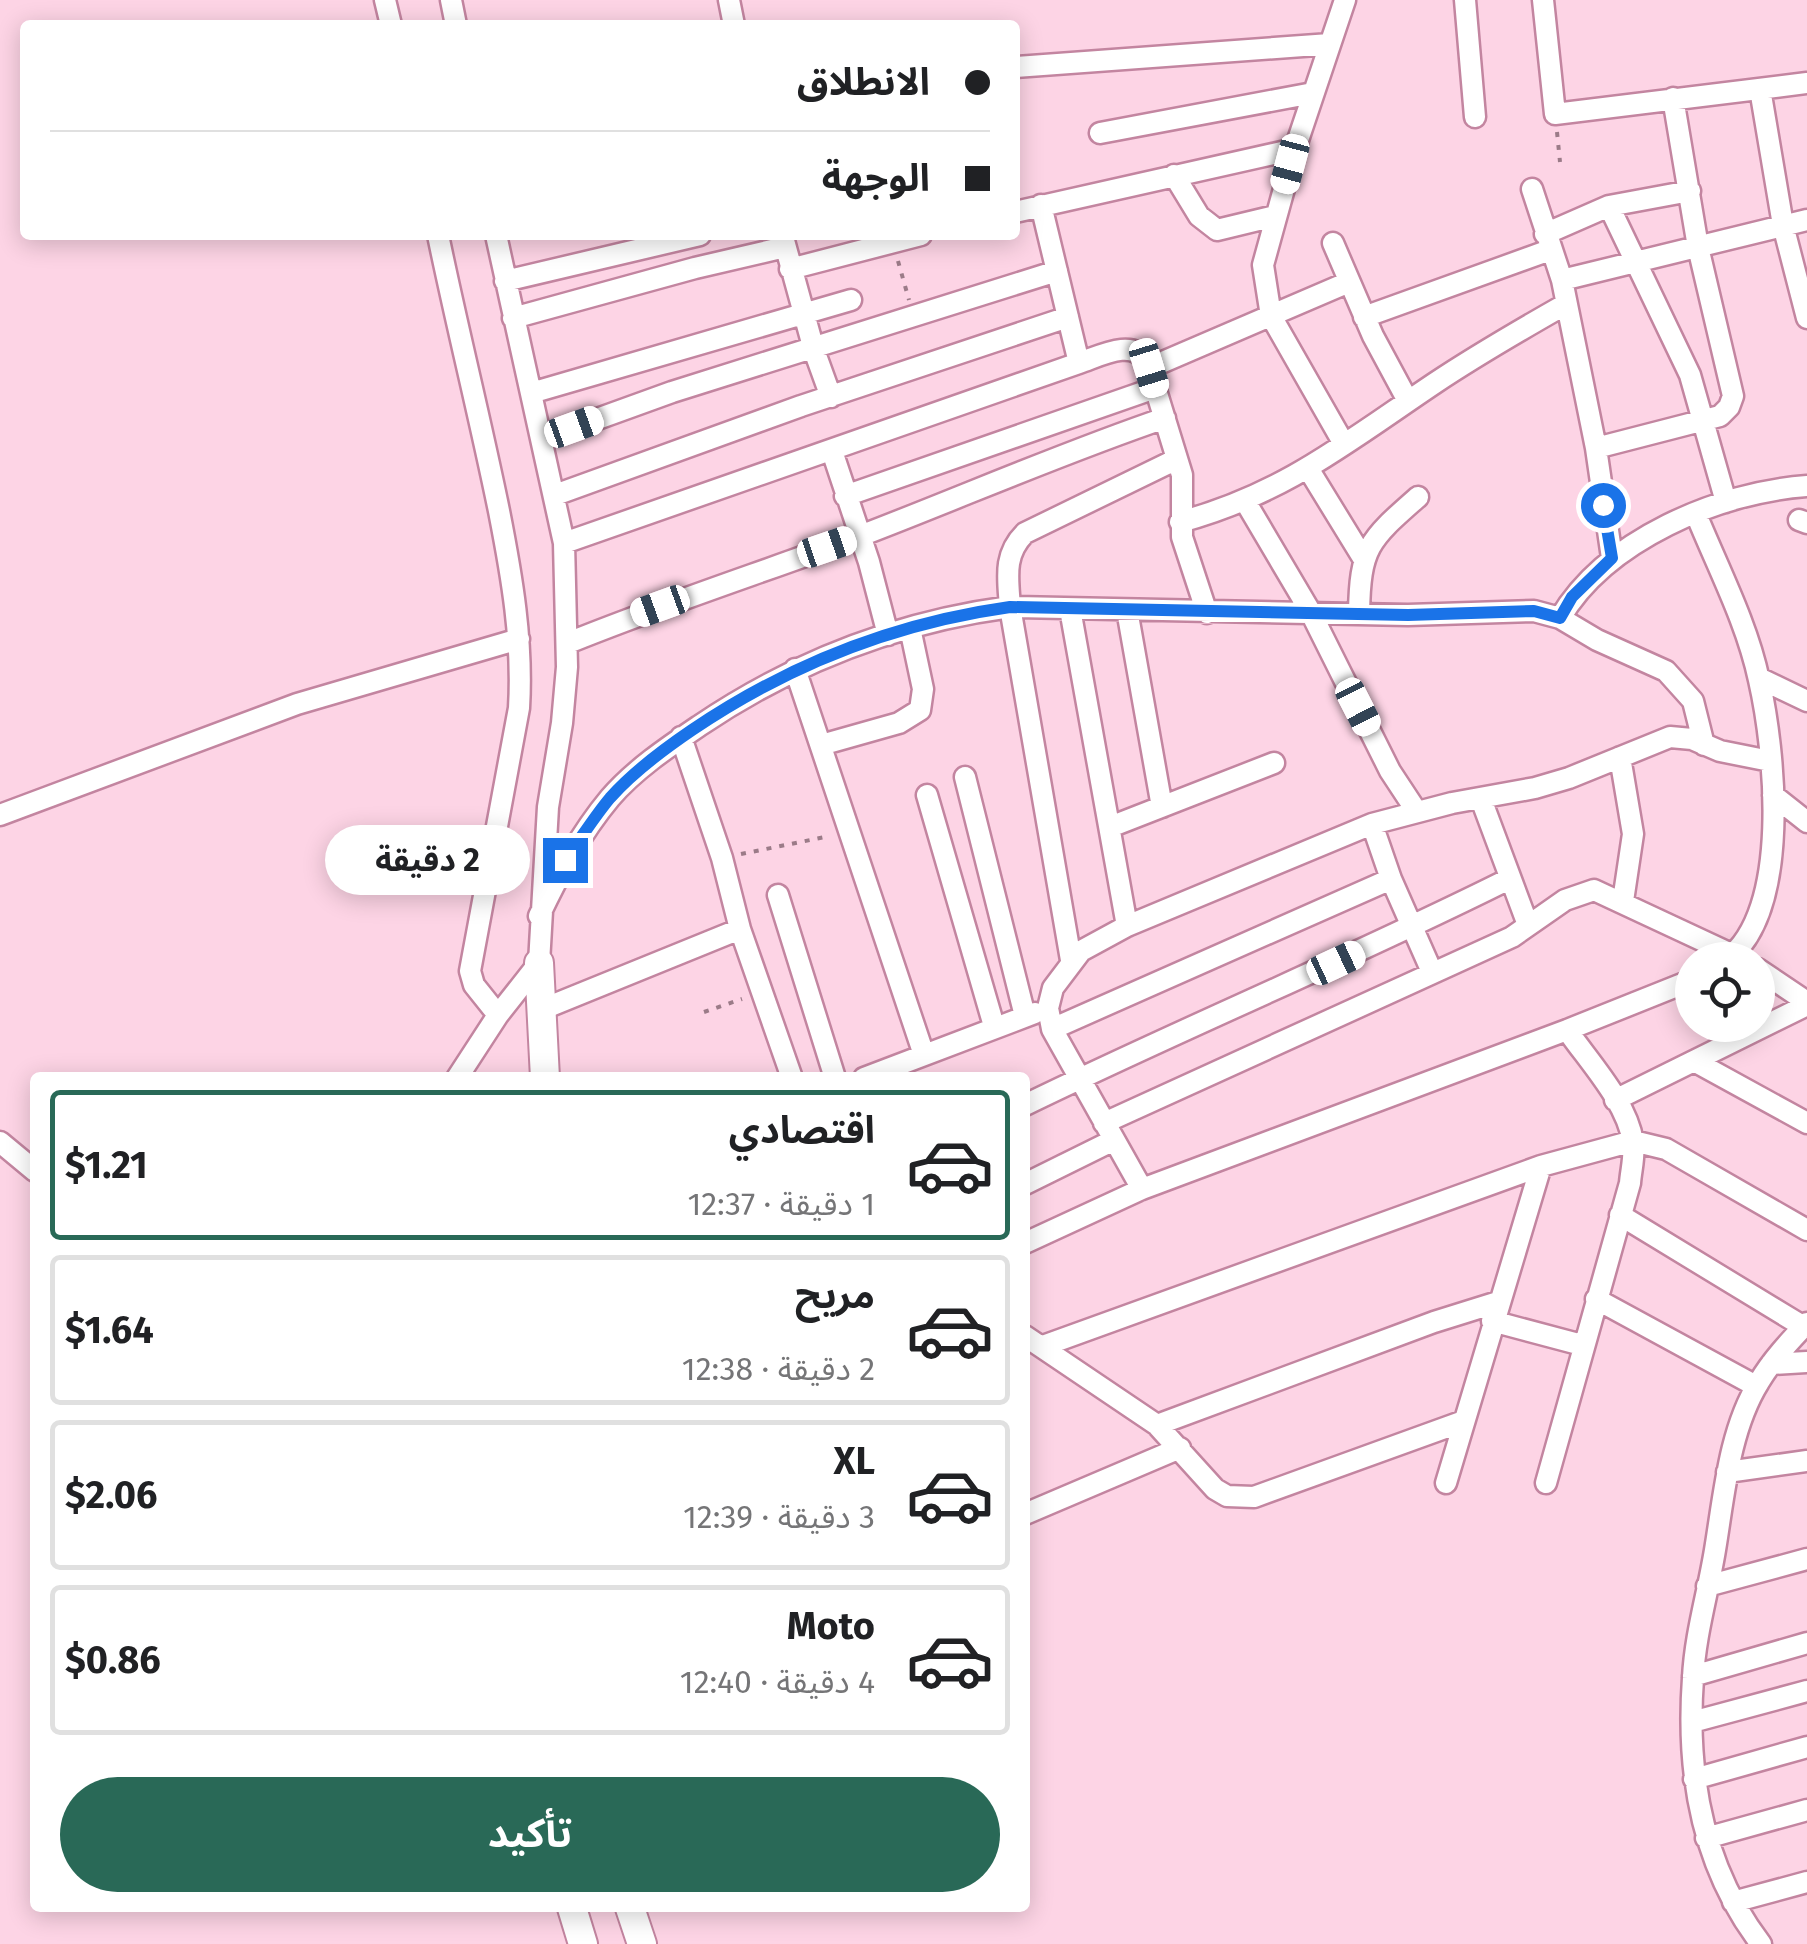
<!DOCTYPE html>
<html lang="ar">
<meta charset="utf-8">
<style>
body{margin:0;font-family:"Fira Sans","Noto Sans Arabic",sans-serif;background:#f6f6f6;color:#202124;direction:rtl;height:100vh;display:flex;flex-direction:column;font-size:38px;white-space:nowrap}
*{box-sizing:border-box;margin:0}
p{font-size:32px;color:#757577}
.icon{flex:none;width:55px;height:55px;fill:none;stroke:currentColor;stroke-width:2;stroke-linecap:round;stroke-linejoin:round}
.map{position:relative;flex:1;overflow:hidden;direction:ltr}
.drawer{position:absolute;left:30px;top:1072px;width:1000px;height:840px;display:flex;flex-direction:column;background:#fff;border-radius:10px;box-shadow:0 5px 25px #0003;direction:rtl}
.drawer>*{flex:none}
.top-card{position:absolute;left:20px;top:20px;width:1000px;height:220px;border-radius:10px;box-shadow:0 5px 25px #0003;direction:rtl;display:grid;align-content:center;height:220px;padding:0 30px;background:#fff}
.buttons{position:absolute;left:1675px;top:942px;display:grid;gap:20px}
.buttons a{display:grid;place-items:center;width:100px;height:100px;border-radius:50%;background:#fff;box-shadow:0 5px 25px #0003;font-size:50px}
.end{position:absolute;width:45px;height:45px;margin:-22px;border:12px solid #1a73e8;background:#fff;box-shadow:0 0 0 5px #fff}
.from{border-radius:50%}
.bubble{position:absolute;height:70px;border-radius:35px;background:#fff;box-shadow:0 5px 25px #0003;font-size:32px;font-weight:700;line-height:70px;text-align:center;direction:rtl}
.car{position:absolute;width:30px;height:60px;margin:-30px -15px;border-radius:12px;box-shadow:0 0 8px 2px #0007;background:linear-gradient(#fff 24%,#345 0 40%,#fff 0 76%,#345 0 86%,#fff 0)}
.top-card b{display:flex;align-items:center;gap:35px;height:95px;font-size:38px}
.top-card b+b{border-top:2px solid #e0e0e0}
.top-card i{width:25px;height:25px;background:#202124}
ul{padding:18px 0 0;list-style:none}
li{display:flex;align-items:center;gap:30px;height:150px;margin:0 20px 15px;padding:0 10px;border:5px solid #e0e0e0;border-radius:10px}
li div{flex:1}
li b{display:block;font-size:38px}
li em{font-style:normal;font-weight:700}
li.selected{border-color:#296957}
li>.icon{width:90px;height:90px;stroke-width:1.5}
.action{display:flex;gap:20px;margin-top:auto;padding:20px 30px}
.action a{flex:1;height:115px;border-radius:60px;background:#296957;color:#fff;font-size:40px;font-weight:700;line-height:115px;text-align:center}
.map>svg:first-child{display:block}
</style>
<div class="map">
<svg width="1807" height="1944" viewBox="0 0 1807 1944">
<rect width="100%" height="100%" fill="#fdd4e5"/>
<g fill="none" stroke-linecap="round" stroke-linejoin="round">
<defs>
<path id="street" d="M385,0l6,25
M451,0l5,25
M729,0l5,25
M1465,0l10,117
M1543,0l12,114 252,-31
M1015,67l315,-23
M1760,89l23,136 24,93
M1100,133l213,-40
M1174,175l25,41 18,14 58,-14
M1532,189l30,91 34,168 16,110
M1041,205l38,158
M1609,206l81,169 36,127
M1015,212l280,-63
M1545,234l64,-28 81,-15
M438,235c19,92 42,183 61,276 13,66 24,130 20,197l-49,263 4,14 24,30
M783,237l31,113 17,47
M1333,243l40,93 35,65
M790,269l131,-34
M1562,280l245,-60
M505,281l195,-46
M1364,317l186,-67
M513,318l182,-50 90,-21
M1149,368l200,-86
M531,393l320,-93
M542,439l130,-47 385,-121
M1344,444l-73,-128 -8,-51 32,-116 50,-149
M1596,448l124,-32 9,-9 4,-11 -35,-149 -25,-149
M832,451l37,111 19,73
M1309,470l54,88
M555,495l246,-89 267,-89
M845,496l310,-108
M1245,501l65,110 80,160 27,41
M1696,514c22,54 51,109 63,166 16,70 33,232 -33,280
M1799,520l8,3
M1180,522c104,-28 167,-80 255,-139 42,-28 87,-54 131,-79
M564,543l515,-180c21,-7 53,-25 68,-2l35,114v62l25,76
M1070,609l57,317
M1127,610l35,197
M1359,614c1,-67 10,-74 59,-117
M1560,618c46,-78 159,-126 247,-132
M568,643c96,-39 195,-71 292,-107 102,-39 202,-83 305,-118
M795,669l129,386
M1759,678l48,23
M681,737l41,121 18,71 52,149
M821,745l78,-22 21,-13 3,-21 -13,-61
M1620,757l13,77 -10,67
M965,777l60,239
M927,795l67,231
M1773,795l34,27
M1481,799l47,126
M0,815l297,-111 222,-65
M1372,824l19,55 41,93
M1110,827l164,-64
M778,895l57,183
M539,916c20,-42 41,-82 71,-118 24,-28 58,-51 89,-72 93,-63 199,-104 311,-119l398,8 126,-4 26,7 37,22 69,31 27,30 11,44
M1071,960l-61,-353c-2,-29 -7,-52 15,-74l152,-74
M1758,969l49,33
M543,1009l197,-80
M1052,1029l339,-150
M1694,1061l113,62
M457,1078l41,-63 41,-52 9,-156 14,-84 5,-56 -3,-124 -68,-308
M864,1078l171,-65
M1615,1100l192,-95
M1025,1105c160,-78 324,-146 484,-226
M1104,1123l408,-186 53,-37 29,-10 150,70
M0,1142l35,29
M1025,1184l89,-44
M1142,1189l-90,-160 -4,-21 5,-20 28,-37 46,-25 245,-102 80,-21 83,-15 34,-10 101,-41 22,2 28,12 50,10
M1620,1215l184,112
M1025,1243l117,-54 425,-159 125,-50
M1596,1299l160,87
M1492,1321l90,24
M1025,1336l132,89 58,64 12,7 27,1 210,-76
M1043,1346l498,-180 92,-25 33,8 141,81
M1771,1364l36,-2
M1157,1425l277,-103 64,-20
M1727,1472l80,-11
M1446,1483l95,-317
M1546,1483l84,-300c1,-13 5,-27 3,-41 -6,-40 -43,-79 -66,-112
M1025,1514l155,-66
M1707,1586l100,-27
M1693,1676l114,-33
M1692,1722l115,-31
M1694,1779l113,-32
M1706,1838l101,-28
M1733,1902l74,-20
M1761,1944c-59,-77 -75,-171 -68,-266 2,-43 15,-85 22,-128 9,-54 14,-120 44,-168 13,-22 30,-40 48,-59"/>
<path id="secondary" d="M539,963l6,115
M572,1908l11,36
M630,1908l12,36"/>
</defs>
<!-- street casing -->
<use href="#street" stroke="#c385a0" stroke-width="25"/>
<!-- secondary casing -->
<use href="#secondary" stroke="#c385a0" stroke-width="32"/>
<!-- path -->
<path stroke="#9b7b88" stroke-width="4" stroke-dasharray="5 8" stroke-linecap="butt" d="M1557,132l3,30
M898,261l11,39
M741,854l89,-18
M704,1012l38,-13"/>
<!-- street -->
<use href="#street" stroke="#fff" stroke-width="20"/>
<!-- secondary -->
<use href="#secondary" stroke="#fff" stroke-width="28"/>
</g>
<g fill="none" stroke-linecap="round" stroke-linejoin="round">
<!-- route -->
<path stroke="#1a73e8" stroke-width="12" d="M565,860c15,-20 29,-43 45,-62 23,-26 54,-49 82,-68 96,-65 203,-107 318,-123l398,8 126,-4 26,7 12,-21 40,-39 -9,-53"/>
</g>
</svg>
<div class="buttons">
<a><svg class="icon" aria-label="locate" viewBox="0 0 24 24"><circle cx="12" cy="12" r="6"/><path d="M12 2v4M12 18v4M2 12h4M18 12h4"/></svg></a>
</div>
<i class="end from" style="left:1603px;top:505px"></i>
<i class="end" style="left:565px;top:860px"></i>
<div class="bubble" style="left:325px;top:825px;width:205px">2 دقيقة</div>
<i class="car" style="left:1290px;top:164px;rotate:195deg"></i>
<i class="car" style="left:1149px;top:368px;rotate:163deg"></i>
<i class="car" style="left:574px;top:427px;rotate:70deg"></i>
<i class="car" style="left:827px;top:547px;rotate:71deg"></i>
<i class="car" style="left:660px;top:606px;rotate:250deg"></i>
<i class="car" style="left:1358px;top:707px;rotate:153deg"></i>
<i class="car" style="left:1336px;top:963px;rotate:65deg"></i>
<div class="top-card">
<b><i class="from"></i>الانطلاق</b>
<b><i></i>الوجهة</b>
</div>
<section class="drawer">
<ul>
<li class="selected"><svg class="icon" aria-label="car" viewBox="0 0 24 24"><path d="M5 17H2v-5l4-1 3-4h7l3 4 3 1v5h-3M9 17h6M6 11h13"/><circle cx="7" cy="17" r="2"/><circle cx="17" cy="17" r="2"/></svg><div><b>اقتصادي</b><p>1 دقيقة · 12:37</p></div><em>$1.21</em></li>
<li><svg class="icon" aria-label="car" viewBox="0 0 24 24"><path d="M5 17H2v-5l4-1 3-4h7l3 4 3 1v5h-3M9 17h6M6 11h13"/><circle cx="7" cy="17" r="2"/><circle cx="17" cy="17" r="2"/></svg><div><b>مريح</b><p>2 دقيقة · 12:38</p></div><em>$1.64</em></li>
<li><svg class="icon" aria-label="car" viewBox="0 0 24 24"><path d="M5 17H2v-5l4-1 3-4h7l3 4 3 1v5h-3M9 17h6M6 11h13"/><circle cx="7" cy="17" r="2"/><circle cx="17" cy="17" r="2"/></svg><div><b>XL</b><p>3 دقيقة · 12:39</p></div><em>$2.06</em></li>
<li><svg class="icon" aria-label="car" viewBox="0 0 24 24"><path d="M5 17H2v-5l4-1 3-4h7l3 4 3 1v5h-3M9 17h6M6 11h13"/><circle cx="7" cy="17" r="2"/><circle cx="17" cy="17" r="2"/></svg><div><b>Moto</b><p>4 دقيقة · 12:40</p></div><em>$0.86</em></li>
</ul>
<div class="action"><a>تأكيد</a></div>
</section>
</div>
